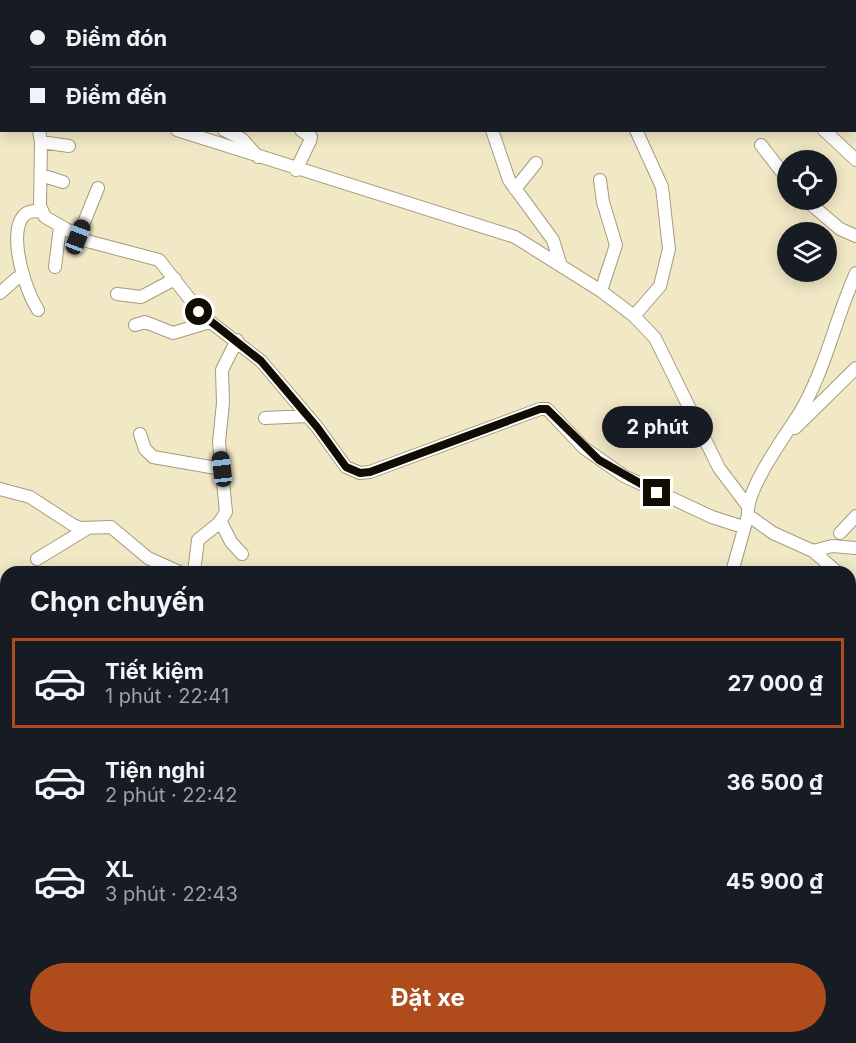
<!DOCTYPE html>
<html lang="vi">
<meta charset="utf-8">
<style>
body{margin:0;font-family:Inter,sans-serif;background:#20242c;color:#f1f3f6;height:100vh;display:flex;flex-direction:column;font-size:22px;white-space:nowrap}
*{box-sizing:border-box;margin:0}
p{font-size:20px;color:#9ea1a6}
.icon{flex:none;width:33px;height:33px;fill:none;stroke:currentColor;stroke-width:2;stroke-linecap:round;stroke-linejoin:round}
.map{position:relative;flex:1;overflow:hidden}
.details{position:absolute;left:0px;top:566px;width:856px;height:478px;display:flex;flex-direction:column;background:#171b24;border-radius:18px 18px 0 0;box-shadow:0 3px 15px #0003}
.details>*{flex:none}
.hud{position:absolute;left:0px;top:0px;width:856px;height:132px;box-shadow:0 3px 15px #0003;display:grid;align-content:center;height:132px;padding:0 30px;background:#171b24}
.buttons{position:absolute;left:777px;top:150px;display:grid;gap:12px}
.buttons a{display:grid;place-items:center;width:60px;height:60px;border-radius:50%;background:#171b24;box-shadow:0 3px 15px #0003;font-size:30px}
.end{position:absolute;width:27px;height:27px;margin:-14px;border:8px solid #110d03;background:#fff;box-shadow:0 0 0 3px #fff}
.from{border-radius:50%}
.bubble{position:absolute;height:42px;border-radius:21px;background:#171b24;box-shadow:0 3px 15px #0003;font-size:20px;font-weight:700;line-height:42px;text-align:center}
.car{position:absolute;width:18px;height:36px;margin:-18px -9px;border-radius:8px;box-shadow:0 0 4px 2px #0007;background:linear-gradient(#222 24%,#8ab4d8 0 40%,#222 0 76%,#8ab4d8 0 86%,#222 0)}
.hud b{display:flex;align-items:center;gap:21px;height:57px;font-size:22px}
.hud b+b{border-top:2px solid #363941}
.hud i{width:15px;height:15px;background:#f1f3f6}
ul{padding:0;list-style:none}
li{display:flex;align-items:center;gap:18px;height:90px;margin:0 12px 9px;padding:0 18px;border:3px solid transparent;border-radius:0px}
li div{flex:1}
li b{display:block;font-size:22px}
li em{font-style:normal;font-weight:700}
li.active{border-color:#b04b1b}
li>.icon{width:54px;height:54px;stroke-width:1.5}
h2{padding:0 30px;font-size:27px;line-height:72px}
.primary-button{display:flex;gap:12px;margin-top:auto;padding:12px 30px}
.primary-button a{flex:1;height:69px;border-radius:36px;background:#b04b1b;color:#fff;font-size:24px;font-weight:700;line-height:69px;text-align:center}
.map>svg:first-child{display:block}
</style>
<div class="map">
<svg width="856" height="1043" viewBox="0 0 856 1043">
<rect width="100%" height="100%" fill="#f1e8c6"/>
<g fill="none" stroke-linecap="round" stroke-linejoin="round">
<defs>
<path id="minor" d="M258,0v2
M533,0l2,2
M5,1l11,1
M330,2v-2
M486,2v-2
M855,99l1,1
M39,130l2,12 -1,64 5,11 42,24 72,19 45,57 57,44 56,66 29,40 14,6 10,-1 170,-63h7l37,39 40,28 88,41 31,10
M177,130l338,107 86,54 33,25 21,22 64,130 28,37
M224,130l18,9 16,18
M492,130l17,50 44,60 8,26
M824,130l32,30
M41,142l28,4
M761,145l27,35
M296,170l14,-29 1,-4 -10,-7
M41,175l22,7
M600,180l3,22 13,43 -15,46
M515,189l21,-26
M806,200l34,29 16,7
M78,237l20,-49
M55,267l5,-40
M0,293l17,-15
M117,294l24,3 34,-18
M38,310c-18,-28 -38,-108 4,-98
M634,316l26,-30 9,-37 -7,-62 -26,-57
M135,325l10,-3 28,11 37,-11
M265,418l43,-2
M795,428l61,-60
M140,434l5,15 8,8 69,12
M0,489l30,8 43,28 8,3 30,-1 37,31 31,14
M748,515l25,18 40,18 24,21
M221,522l10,20 11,12
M840,533l16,-17
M813,551l19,-5 24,2
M37,559l51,-31
M194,572l4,-32 21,-17 7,-11 -7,-70 4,-39 -1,-33 15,-30
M732,572l16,-57c-3,-25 37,-79 51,-101 27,-45 36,-95 57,-141
M850,585l6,7
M850,911l6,-2
M248,1038l2,5
M770,1038l3,5"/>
</defs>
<!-- minor casing -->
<use href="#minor" stroke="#a59c7c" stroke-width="14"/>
<!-- minor -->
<use href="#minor" stroke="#fff" stroke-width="12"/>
</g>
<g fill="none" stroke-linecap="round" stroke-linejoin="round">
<!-- route -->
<path stroke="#110d03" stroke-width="8" d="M199,312l62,49 56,66 29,40 14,6 10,-1 170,-63h7l52,51 58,33"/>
</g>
</svg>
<div class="buttons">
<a><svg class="icon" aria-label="locate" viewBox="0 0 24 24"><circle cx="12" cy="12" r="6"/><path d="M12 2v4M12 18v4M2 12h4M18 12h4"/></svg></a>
<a><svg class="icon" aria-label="layers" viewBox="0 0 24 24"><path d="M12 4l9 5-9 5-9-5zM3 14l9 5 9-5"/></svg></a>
</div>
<i class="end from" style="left:199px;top:312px"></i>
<i class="end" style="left:657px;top:493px"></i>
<div class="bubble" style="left:602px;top:406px;width:111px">2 phút</div>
<i class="car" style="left:78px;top:237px;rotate:21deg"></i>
<i class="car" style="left:222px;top:469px;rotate:353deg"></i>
<div class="hud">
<b><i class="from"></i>Điểm đón</b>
<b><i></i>Điểm đến</b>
</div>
<section class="details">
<h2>Chọn chuyến</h2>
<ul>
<li class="active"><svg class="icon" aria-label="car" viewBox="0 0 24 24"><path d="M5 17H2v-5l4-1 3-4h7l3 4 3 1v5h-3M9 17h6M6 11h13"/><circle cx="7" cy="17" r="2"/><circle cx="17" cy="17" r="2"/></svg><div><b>Tiết kiệm</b><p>1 phút · 22:41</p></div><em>27 000 ₫</em></li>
<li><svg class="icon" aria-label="car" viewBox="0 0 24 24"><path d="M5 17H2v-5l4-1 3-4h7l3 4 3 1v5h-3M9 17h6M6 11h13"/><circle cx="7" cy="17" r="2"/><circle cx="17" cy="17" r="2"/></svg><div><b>Tiện nghi</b><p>2 phút · 22:42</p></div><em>36 500 ₫</em></li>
<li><svg class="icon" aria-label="car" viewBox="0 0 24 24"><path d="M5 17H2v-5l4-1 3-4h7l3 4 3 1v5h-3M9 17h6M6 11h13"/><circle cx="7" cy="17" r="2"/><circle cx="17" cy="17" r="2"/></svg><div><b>XL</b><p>3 phút · 22:43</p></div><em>45 900 ₫</em></li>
</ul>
<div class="primary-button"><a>Đặt xe</a></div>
</section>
</div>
